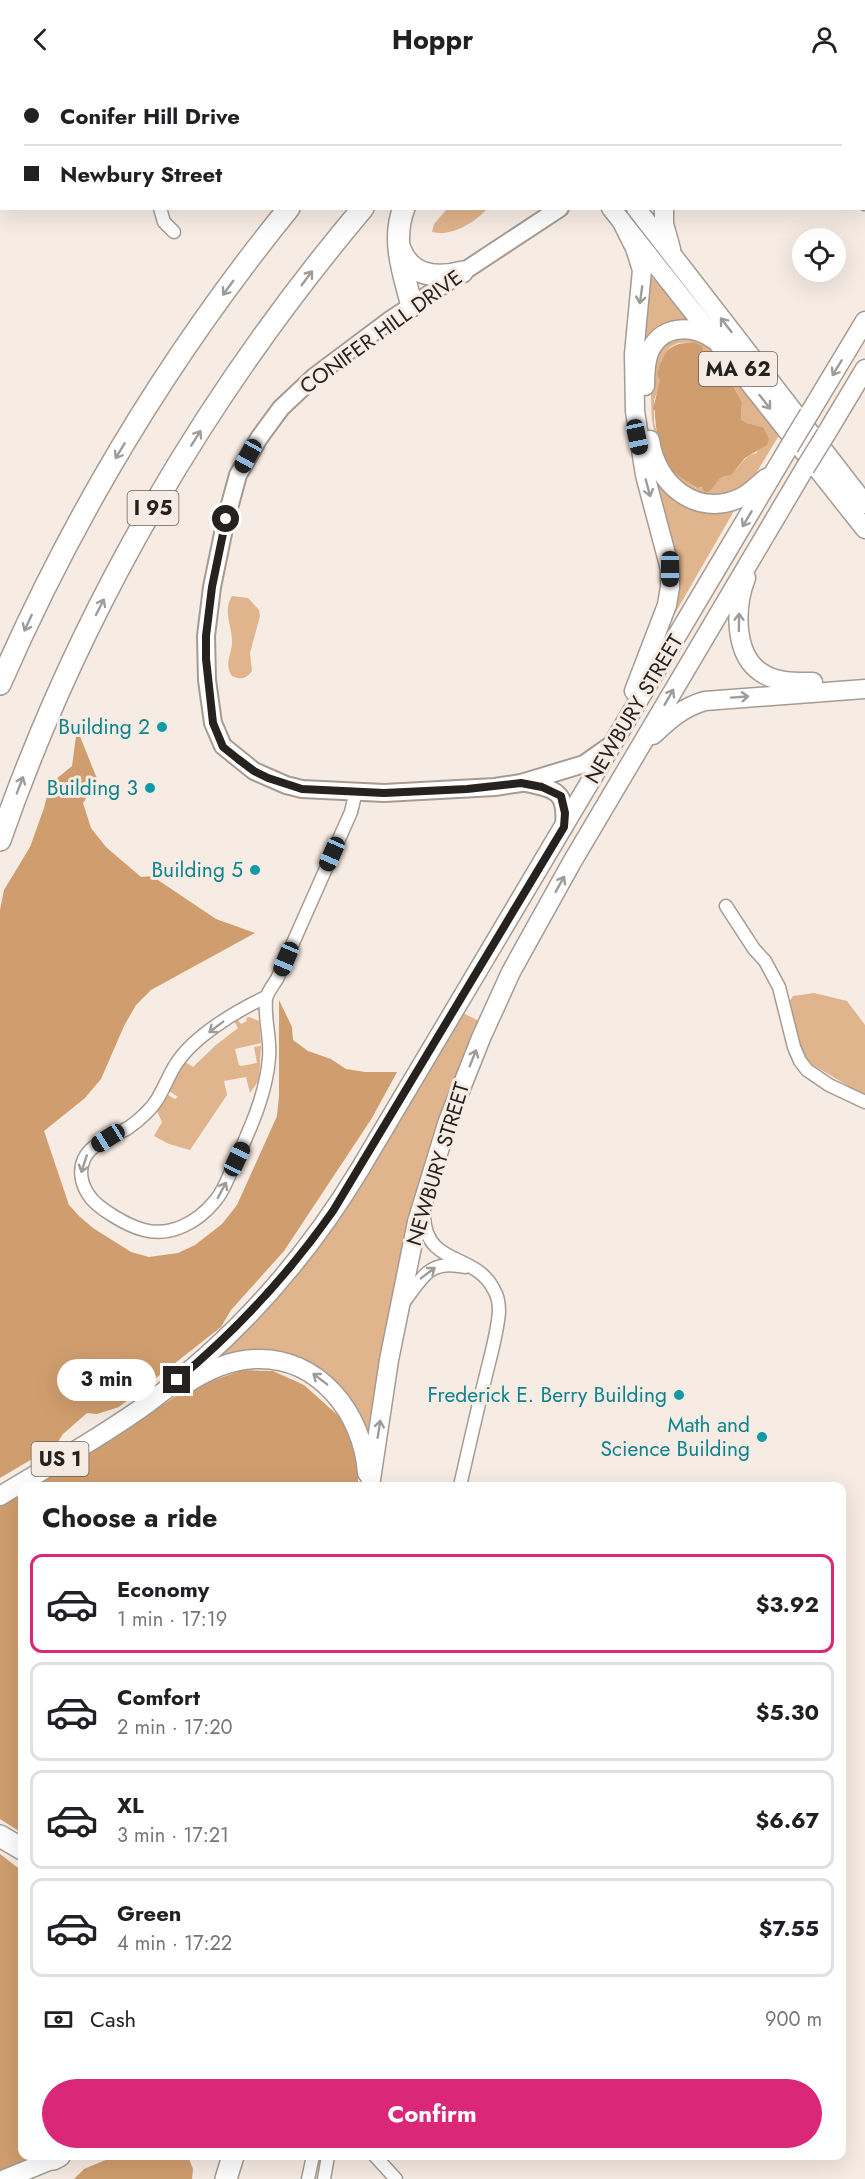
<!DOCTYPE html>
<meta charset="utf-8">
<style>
body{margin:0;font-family:Jost,sans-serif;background:#f6f6f6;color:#202124;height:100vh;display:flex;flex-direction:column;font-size:22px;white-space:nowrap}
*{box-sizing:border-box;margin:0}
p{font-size:20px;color:#757577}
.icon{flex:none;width:33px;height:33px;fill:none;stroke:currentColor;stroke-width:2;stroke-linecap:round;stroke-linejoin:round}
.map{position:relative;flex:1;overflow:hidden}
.panel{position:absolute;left:18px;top:1404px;width:828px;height:678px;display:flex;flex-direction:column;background:#fff;border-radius:12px;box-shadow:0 6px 24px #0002}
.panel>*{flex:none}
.guide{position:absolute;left:0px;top:0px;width:866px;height:132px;box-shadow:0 6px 24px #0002;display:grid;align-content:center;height:132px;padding:0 24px;background:#fff}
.fabs{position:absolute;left:792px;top:150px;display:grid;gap:12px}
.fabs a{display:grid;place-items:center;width:54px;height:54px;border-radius:50%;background:#fff;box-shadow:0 6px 24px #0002;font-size:30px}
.end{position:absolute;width:27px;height:27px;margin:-14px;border:8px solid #26221f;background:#fff;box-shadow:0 0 0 3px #fff}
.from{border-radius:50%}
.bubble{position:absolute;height:42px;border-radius:21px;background:#fff;box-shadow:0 6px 24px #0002;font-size:20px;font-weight:700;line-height:42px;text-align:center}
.car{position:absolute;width:18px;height:36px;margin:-18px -9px;border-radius:8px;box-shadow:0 0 4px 2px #0007;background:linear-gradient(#222 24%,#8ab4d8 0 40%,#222 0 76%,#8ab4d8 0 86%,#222 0)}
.guide b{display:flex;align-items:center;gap:21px;height:57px;font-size:22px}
.guide b+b{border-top:2px solid #e0e0e0}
.guide i{width:15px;height:15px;background:#202124}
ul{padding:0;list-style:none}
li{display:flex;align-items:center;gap:18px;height:99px;margin:0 12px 9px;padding:0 12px;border:3px solid #e0e0e0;border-radius:12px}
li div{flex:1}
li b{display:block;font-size:22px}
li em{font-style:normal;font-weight:700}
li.active{border-color:#db2777}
li>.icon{width:54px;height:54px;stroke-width:1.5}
h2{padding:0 24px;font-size:27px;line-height:72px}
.pay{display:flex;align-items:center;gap:15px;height:66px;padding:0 24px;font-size:22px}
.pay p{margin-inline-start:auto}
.action{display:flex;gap:12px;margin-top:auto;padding:12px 24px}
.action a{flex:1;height:69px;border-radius:36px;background:#db2777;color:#fff;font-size:24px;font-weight:700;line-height:69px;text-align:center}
header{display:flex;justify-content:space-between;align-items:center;height:78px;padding:0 24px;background:#fff;font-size:27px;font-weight:700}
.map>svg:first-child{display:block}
</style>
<header><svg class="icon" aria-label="back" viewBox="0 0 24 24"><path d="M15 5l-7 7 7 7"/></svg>Hoppr<svg class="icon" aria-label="person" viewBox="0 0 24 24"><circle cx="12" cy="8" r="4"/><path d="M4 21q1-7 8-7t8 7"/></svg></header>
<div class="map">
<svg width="865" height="2101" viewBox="0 0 865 2101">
<rect width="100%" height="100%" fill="#f7ece3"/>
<!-- green -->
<path fill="#e0b48c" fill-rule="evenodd" d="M447,131v-1l40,1c-13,14 -36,28 -55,23l2,-8z
M650,197l43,48 -50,30z
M668,259l35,1 78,94 -26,43 -12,11 -23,11 -31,-5 -30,-33 -7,-39 -2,-42 2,-20zM694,264c11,10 23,35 36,38l12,22 -1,17 6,4 16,4 -6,26c-11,2 -13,8 -20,15 -7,8 -19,9 -24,18l-17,2 -26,-18 -16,-47v-23l6,-15 1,-24 9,-14 8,-4z
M654,394l79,36 1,3 -64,111z
M232,518l16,2 11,12 1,6 -10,37 2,18c-6,8 -11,9 -20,5 -8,-12 -1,-20 0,-32 1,-17 -10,-32 0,-48z
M814,915l33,8 18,24v71l-72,-43 -6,-48 6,-9z
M463,935l16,8 -110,415h-2l-60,-70h-99l194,-255z
M249,939l10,4 2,22 -26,6 4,16 2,1 16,-3 -3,-16 7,-1 -2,34 -9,13 -4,-16 -22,4 3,14 -37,55 -21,-6 -15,-8 8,-14 -5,-11 11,-16 7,4 3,-2 -9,-6 16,-29 8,5 23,-22 22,-17 -4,-7 3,-2 4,5 6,-3 -1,-3z"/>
<!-- forest -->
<path fill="#d09e6e" d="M694,264l8,4 2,9 7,4 5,12 6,2 3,6 5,1 12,22 -1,17 6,4 16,4 6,12 -2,6 -22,13 -14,17c-15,1 -14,12 -24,17l-3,-1 -2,-4 -5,1c-10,-6 -19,-12 -28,-19 -8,-6 -15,-48 -14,-58l-2,-2 7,-29 -3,-6c8,-25 11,-30 37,-32z
M77,651l21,52 -15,22 8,25 15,19 35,30 11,-1 64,43 39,14 -104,57 -15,15 -12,21 -23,53 -16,19 -41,33 25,74 10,11 14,12 38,24 18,5 29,-4 17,-8 27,-21 15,-19 40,-89 2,-20v-96l13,27 1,13 15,11 23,8 15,10 19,3h32l-25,46 -88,133 -53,59 -10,17 -102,80 -22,7 -10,-1 -24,21 -7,11 -56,33v-568l4,-20 26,-43 14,-39 6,-24 22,-18z
M242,1292l31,1 31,14 38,34 16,41v26h-326l74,-43 76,-51z
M22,1414v341l-22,-14v-313z
M0,1776l22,17v285h21l-43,17z
M115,2078h73l5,13 -1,10h-118l10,-10z"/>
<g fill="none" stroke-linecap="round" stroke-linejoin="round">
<defs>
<path id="street" d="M136,0v2
M160,130l4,14 10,10
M726,828l28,43 11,12 14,26 15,60 6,14 7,9 22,15 36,17
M266,919c-30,14 -72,39 -90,67 -11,17 -15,36 -31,50 -5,5 -11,10 -17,14 -15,9 -37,15 -44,31 -5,11 -3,24 4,35 8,14 40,32 56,36 27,7 54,-8 71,-29 9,-10 13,-24 19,-36 15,-34 32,-69 35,-107 2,-19 -5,-39 -3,-59 1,-6 7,-14 11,-20l74,-167 5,-21
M424,1137c1,52 52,37 70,75 4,6 5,15 5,22 -2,23 -9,46 -14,67 -9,36 -17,72 -25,107
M404,1224c19,-25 25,-43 61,-35
M375,2078l21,23
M308,2101l5,-23
M324,2101l4,-23"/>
<path id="secondary" d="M560,130l-170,112 -76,57 -33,31 -22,30 -21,37 -12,44 -14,68 -6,49 1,44 6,43 10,23 31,25 32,14 16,4 82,4 111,-6 26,-4 63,-19 27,-19
M525,705c32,6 42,9 39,44"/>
<path id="primary" d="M532,0l1,2
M789,0l1,2
M733,2l3,-2
M771,2l2,-2
M864,106l1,1
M864,121l1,2
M611,130l254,321
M636,130l229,296
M664,130v16l7,25
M621,142l14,28 7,22 -8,84 1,57 10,64 25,94v18l-3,18 -33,86
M645,308c0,-11 0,-23 4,-33 11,-28 42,-29 64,-14
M809,336l56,-93
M826,356l39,-65
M650,362c6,44 46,78 90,58 11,-5 17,-13 26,-20
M746,500c-11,28 -13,77 16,95 15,10 34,9 51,9
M653,657c16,-15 30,-28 52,-34l160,-12
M186,1306c21,-13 43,-24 69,-25 63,-3 108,54 112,114
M370,1408l19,-126 28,-138 31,-101 33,-83 30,-66 61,-110 233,-394
M0,1418c49,-30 100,-58 147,-92 86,-63 158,-144 213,-235l429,-722
M5,2101l56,-23"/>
<path id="highway" d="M402,2l1,-2
M483,2l1,-2
M509,2l1,-2
M404,130c-13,32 0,67 8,98
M400,171c10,27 37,30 62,23
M0,606c74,-170 172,-332 289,-476
M0,762c80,-230 206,-446 363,-632
M0,1758l22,13
M53,2081l6,-3
M226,2101l7,-23"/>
</defs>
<!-- street casing -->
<use href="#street" stroke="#a59b92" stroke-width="15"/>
<!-- secondary casing -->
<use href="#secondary" stroke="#a59b92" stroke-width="20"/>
<!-- primary casing -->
<use href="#primary" stroke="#a59b92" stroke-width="21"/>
<!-- highway casing -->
<use href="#highway" stroke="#a59b92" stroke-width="24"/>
<!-- street -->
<use href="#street" stroke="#fff" stroke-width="12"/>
<!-- secondary -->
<use href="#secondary" stroke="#fff" stroke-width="16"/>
<!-- primary -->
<use href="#primary" stroke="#fff" stroke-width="18"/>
<!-- highway -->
<use href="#highway" stroke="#fff" stroke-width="21"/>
<defs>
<path id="primary-bridge" d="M789,369l20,-33
M805,390l21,-34"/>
</defs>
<!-- primary-bridge casing -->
<use href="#primary-bridge" stroke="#a59b92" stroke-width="21" stroke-linecap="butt"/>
<!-- primary-bridge -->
<use href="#primary-bridge" stroke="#fff" stroke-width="18"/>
</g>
<!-- one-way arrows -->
<defs><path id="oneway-shaft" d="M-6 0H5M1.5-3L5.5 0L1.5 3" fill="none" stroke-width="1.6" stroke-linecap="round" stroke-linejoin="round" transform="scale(1.5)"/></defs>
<g stroke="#9d9c9a">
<use href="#oneway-shaft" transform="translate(307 200) rotate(-53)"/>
<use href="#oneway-shaft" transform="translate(228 210) rotate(126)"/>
<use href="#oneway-shaft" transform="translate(641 217) rotate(98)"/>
<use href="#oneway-shaft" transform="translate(726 247) rotate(-128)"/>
<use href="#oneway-shaft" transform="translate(837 290) rotate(121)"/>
<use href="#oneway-shaft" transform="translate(765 324) rotate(52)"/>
<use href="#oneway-shaft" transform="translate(196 360) rotate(-58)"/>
<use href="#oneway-shaft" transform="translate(120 373) rotate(121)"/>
<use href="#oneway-shaft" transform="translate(648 410) rotate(75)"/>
<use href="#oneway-shaft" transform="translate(747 441) rotate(121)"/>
<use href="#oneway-shaft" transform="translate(100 529) rotate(-63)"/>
<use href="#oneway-shaft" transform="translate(739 544) rotate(-89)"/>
<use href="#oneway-shaft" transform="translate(28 545) rotate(115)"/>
<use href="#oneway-shaft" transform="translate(669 619) rotate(-60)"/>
<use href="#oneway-shaft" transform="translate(740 619) rotate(-4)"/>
<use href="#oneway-shaft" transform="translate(20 707) rotate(-69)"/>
<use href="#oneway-shaft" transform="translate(560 806) rotate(-61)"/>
<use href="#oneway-shaft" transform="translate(216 949) rotate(143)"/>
<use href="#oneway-shaft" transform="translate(473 980) rotate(-68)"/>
<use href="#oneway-shaft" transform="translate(84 1086) rotate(108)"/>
<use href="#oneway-shaft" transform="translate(222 1112) rotate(-62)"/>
<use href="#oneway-shaft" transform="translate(428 1195) rotate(-37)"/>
<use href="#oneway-shaft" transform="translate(320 1301) rotate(-143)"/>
<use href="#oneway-shaft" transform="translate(379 1351) rotate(-81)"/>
</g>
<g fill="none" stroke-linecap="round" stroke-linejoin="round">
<!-- route -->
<path stroke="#26221f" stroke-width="8" d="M177,1302c60,-50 111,-105 156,-169l231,-384 1,-14 -4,-17 -19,-9 -21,-4 -54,6 -83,4 -82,-4 -34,-11 -14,-7 -16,-12 -15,-12 -10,-24 -7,-64v-23l6,-49 14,-68"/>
</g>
<!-- markers -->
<g fill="#0f9aa8" stroke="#f7ece3" stroke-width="2">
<circle cx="162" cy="649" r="6"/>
<circle cx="150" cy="710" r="6"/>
<circle cx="255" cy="792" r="6"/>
<circle cx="679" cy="1317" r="6"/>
<circle cx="762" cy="1359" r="6"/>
</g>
<g text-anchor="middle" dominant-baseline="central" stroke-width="6" stroke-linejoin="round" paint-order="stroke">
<!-- shield labels -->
<g fill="#f7ece3" stroke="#655f5a" stroke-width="1.5">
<rect x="699" y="274" width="78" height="34" rx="4.5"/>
<rect x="127.5" y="413" width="51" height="34" rx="4.5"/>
<rect x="31.5" y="1364" width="57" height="34" rx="4.5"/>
</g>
<g font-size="20" font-weight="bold" fill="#26221f">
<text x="738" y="291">MA 62</text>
<text x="153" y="430">I 95</text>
<text x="60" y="1381">US 1</text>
</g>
<!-- street labels -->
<g font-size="21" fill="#26221f" stroke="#f7ece3">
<text transform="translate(381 254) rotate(-36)">CONIFER HILL DRIVE</text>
<text transform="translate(634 631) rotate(-59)">NEWBURY STREET</text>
<text transform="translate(438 1086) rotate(-73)">NEWBURY STREET</text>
</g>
<!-- culture labels -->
<g font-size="21" fill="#0d838f" stroke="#f7ece3" text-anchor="end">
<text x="150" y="649">Building 2</text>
<text x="138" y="710">Building 3</text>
<text x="243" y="792">Building 5</text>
<text x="667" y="1317">Frederick E. Berry Building</text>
<text x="750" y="1347">Math and<tspan x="750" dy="24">Science Building</tspan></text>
</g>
</g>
</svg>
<div class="fabs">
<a><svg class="icon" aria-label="locate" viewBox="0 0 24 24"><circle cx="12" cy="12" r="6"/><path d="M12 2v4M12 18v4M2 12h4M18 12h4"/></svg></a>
</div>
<i class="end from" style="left:226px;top:441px"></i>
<i class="end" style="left:177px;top:1302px"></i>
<div class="bubble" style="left:57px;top:1281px;width:99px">3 min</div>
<i class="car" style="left:637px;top:359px;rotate:168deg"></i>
<i class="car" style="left:248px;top:378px;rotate:209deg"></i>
<i class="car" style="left:670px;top:491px;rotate:180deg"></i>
<i class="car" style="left:332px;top:776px;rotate:204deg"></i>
<i class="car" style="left:286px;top:881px;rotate:203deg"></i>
<i class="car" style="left:108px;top:1060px;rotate:238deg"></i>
<i class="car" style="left:237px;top:1081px;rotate:25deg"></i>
<div class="guide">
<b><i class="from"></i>Conifer Hill Drive</b>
<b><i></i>Newbury Street</b>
</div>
<section class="panel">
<h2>Choose a ride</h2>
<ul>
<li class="active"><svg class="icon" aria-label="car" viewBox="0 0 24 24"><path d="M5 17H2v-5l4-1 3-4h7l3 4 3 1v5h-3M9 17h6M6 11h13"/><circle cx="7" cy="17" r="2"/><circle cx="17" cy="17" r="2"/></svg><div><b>Economy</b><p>1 min · 17:19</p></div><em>$3.92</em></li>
<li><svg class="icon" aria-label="car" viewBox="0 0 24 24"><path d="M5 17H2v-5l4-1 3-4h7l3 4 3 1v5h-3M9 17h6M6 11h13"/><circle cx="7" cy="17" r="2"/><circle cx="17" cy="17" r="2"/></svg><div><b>Comfort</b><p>2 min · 17:20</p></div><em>$5.30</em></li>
<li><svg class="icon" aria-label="car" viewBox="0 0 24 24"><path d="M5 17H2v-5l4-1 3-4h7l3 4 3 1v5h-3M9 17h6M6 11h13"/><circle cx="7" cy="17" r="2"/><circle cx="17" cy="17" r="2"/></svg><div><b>XL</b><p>3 min · 17:21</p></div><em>$6.67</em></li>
<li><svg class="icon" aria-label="car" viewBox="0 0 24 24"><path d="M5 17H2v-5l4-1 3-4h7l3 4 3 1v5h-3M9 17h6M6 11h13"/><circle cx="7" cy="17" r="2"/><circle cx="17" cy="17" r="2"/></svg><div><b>Green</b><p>4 min · 17:22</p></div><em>$7.55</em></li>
</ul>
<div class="pay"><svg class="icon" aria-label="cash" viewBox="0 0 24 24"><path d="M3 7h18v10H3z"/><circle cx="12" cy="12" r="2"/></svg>Cash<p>900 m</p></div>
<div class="action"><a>Confirm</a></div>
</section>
</div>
